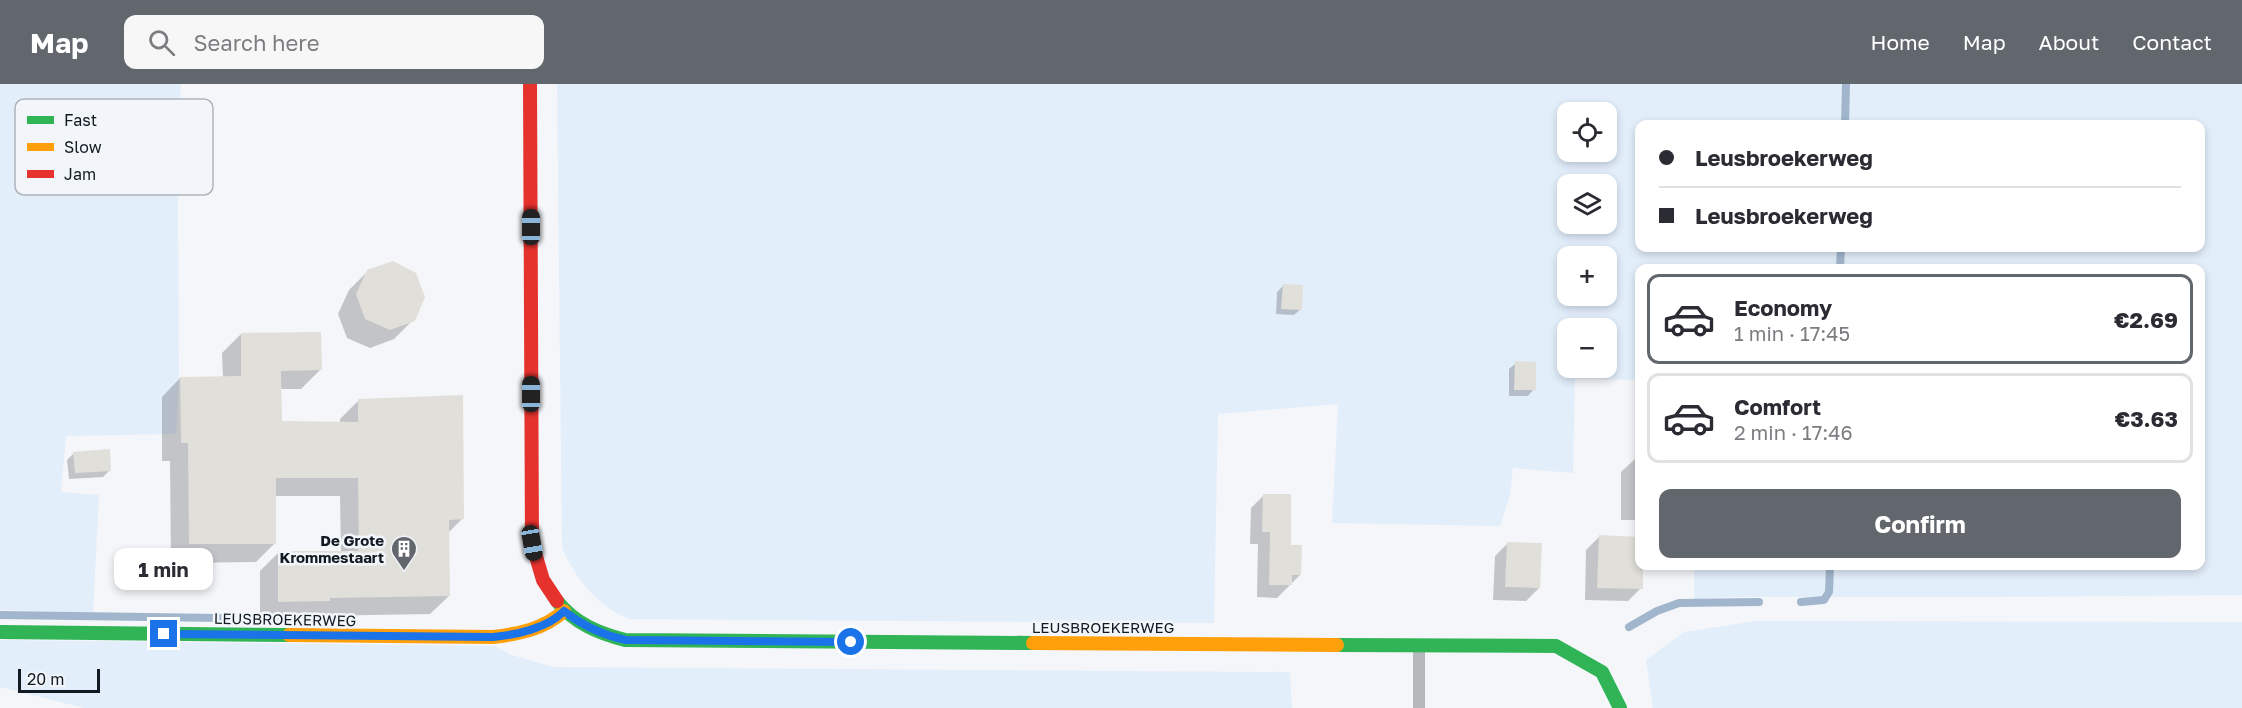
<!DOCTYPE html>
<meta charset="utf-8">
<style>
body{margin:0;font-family:"Golos Text",sans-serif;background:#f7f7f7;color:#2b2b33;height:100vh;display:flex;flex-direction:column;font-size:22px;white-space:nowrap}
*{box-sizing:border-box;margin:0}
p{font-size:20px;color:#7c7c81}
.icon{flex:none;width:33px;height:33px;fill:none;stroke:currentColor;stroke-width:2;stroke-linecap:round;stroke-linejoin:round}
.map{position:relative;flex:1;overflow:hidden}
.drawer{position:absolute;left:1635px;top:180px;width:570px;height:306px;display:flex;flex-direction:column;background:#fff;border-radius:12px;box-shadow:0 3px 9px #0003}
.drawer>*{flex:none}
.banner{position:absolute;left:1635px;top:36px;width:570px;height:132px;border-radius:12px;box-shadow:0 3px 9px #0003;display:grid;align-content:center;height:132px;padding:0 24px;background:#fff}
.tools{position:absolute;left:1557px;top:18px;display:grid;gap:12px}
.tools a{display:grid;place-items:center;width:60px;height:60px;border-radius:12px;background:#fff;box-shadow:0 3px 9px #0003;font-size:30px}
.scale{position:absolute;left:18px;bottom:15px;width:82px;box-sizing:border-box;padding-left:6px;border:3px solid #121a21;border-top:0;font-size:16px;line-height:21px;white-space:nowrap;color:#121a21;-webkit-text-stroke:4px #f2f6fb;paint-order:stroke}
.end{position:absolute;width:27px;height:27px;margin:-14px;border:8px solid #1a73e8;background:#fff;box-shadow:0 0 0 3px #fff}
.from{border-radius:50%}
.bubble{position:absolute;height:42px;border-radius:12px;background:#fff;box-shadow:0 3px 9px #0003;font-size:20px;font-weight:700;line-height:42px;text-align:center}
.car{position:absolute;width:18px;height:36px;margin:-18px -9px;border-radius:8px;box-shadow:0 0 4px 2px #0007;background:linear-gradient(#222 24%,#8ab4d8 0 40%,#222 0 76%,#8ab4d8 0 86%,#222 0)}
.banner b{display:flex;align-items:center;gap:21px;height:57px;font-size:22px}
.banner b+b{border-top:2px solid #e1e1e2}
.banner i{width:15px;height:15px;background:#2b2b33}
ul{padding:10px 0 0;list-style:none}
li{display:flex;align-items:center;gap:18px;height:90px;margin:0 12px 9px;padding:0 12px;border:3px solid #e1e1e2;border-radius:12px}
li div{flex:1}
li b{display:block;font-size:22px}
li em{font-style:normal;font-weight:700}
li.selected{border-color:#61676d}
li>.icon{width:54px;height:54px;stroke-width:1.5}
.primary-button{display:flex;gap:12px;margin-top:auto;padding:12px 24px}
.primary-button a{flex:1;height:69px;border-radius:12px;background:#61676d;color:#fff;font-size:24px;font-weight:700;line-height:69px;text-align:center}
header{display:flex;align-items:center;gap:36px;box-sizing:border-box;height:84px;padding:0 30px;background:#61676d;color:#fff}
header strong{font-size:28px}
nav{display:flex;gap:33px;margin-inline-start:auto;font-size:21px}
.search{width:420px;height:54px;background:#f7f7f7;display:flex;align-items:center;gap:15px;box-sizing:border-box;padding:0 21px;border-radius:12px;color:#7c7c81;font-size:22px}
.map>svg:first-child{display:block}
</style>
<header>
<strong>Map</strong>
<div class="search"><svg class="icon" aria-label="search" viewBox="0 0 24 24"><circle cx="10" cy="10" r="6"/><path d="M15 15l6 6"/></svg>Search here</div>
<nav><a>Home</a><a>Map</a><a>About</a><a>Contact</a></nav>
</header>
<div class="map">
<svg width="2242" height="624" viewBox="0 0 2242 624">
<rect width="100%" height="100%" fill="#f4f6f9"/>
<!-- green -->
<path fill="#e3eefb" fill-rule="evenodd" d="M0,0h181l-3,125 1,166 -3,59 -110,2 -5,56 38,3 -6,118 -93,-3z
M557,0h1685v511l-249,2h-245l-42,1 -12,3v-35h506v-298h-560l-1,112 -64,-1 -2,94 -60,-5 -3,27 -10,31 -168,-3 6,-119 -120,10 -4,209 -585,-4c-32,-13 -53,-40 -67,-71zM1568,28h38v40h-38zM1640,40h560v124h-560zM1568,100h38v40h-38zM1568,172h38v40h-38zM1568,244h38v40h-38z
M1756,537l486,1v86h-589l-7,-48 38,-28z
M0,556l495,6 17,9 41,12 737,5 2,36h-1208l-84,-21z"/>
<!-- shadow -->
<path fill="#0003" d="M368,187l45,49 -19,19 -24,9 -23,-10 -9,-24 11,-24z
M1284,201l17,24 -7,6 -18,-1 1,-22z
M241,250l79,36 -19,19h-21l1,33 59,1v-4l19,-19 103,119 -14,14 1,63 -19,18 -117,2 -3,3 -50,1v-49l18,-18h63l-1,-57h-66l1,47 -19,19 -85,1 -1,-102h-8v-64l18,-19h43l-1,-25z
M1516,279l18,26 -6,7h-19v-27z
M74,369l36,17 -7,7 -34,2 -2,-19z
M1635,375h5v61h-19v-48z
M1264,411l26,51 10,29 -23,23 -20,-1 1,-53h-8l1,-36z
M1599,453l43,29 -1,22 -13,13 -43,-1 1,-50z
M1508,459l31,45 -13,13 -33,-1 2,-44z"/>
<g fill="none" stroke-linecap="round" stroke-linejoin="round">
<!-- stream -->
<path stroke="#a1b6cc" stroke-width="8" d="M1845,40l1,-40
M1840,184l1,-20
M1801,518l23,-2 5,-8 1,-26
M0,531l223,3
M1629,543l28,-16 22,-8 80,-1"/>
</g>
<!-- building -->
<path fill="#e1dfd9" d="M393,177l23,12 9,24 -10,24 -25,9 -25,-11 -9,-25 11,-24z
M1283,200l20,1 -1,25 -21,-1z
M321,248l1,38 -41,1 1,50 76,1v-23l105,-4 1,124 -15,1 1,76 -120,2v3l-52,1v-51h80l1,-3 -1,-70h-82v66h-87l-1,-101h-7l-1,-66 61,-1v-43z
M1515,277l21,1v28h-22z
M110,365l1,22 -36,2 -2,-21z
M1263,410h28v51h11l-1,30h-9v10h-23l1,-53h-8z
M1599,451l41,2v29h3v23l-46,-1z
M1507,458l35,1 -2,45 -35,-1z"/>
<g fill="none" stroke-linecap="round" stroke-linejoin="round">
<!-- lane -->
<path stroke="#b6b9bc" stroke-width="12" d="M1419,624v-62"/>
<!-- fast -->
<path stroke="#30b455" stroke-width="14" d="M557,517c17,22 41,32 68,39l408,3
M0,548l289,3
M1337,561l219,1 46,26 18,36"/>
<!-- slow -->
<path stroke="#ff9f0a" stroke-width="14" d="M289,551l204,2c26,-3 51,-8 71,-26
M1033,559l304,2"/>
<!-- jam -->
<path stroke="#e5322d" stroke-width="14" d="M530,0l2,459 11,37 14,21"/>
</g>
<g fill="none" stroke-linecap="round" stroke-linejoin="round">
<!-- route -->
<path stroke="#1a73e8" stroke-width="8" d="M164,550l329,3c23,-2 55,-9 71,-26 19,15 38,24 62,29l225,2"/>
</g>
<!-- icons -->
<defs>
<symbol id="building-pin" viewBox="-11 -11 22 30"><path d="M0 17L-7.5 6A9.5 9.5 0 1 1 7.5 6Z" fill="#61676d" stroke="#f2f6fb"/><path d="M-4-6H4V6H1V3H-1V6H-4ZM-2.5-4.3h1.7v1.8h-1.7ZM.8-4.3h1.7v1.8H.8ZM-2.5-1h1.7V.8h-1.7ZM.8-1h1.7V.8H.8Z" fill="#fff"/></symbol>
</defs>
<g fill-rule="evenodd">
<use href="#building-pin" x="389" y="450" width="30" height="40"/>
</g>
<g text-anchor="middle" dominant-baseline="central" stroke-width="5" stroke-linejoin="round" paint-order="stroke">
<!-- poi labels -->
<g font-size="15" font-weight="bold" fill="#121a21" stroke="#f2f6fb" text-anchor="end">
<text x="384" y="456">De Grote<tspan x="384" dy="17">Krommestaart</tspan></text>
</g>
<!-- street labels -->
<g font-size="15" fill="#121a21" stroke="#f2f6fb">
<text transform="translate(285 535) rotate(1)">LEUSBROEKERWEG</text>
<text x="1103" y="543">LEUSBROEKERWEG</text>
</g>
</g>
<!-- legend -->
<rect x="15" y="15" width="198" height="96" rx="9" fill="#f2f6fb" stroke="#afb4ba" stroke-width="1.5"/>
<rect x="27" y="32" width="27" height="8" fill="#30b455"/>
<rect x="27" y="59" width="27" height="8" fill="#ff9f0a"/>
<rect x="27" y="86" width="27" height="8" fill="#e5322d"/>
<g font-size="16" fill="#121a21">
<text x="64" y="42">Fast</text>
<text x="64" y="69">Slow</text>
<text x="64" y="96">Jam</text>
</g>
</svg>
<div class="tools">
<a><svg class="icon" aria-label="locate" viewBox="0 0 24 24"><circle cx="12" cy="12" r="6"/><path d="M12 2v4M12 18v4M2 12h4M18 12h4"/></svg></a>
<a><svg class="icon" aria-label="layers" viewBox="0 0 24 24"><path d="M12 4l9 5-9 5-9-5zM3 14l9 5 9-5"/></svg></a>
<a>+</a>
<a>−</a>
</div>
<div class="scale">20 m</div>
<i class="end from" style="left:851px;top:558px"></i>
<i class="end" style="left:164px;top:550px"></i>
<div class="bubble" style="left:114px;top:464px;width:99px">1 min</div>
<i class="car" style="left:531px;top:143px;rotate:0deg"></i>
<i class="car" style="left:531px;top:310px;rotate:0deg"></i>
<i class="car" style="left:532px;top:459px;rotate:170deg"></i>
<div class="banner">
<b><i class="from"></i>Leusbroekerweg</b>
<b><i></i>Leusbroekerweg</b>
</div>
<section class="drawer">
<ul>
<li class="selected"><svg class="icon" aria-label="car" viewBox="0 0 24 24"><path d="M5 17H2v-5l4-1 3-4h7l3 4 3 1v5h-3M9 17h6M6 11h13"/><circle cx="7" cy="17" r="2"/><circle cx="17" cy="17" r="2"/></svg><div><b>Economy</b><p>1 min · 17:45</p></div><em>€2.69</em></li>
<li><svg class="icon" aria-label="car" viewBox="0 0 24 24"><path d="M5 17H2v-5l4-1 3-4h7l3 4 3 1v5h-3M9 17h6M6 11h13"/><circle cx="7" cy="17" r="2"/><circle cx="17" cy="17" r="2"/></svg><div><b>Comfort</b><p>2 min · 17:46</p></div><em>€3.63</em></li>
</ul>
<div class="primary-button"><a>Confirm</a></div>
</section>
</div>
